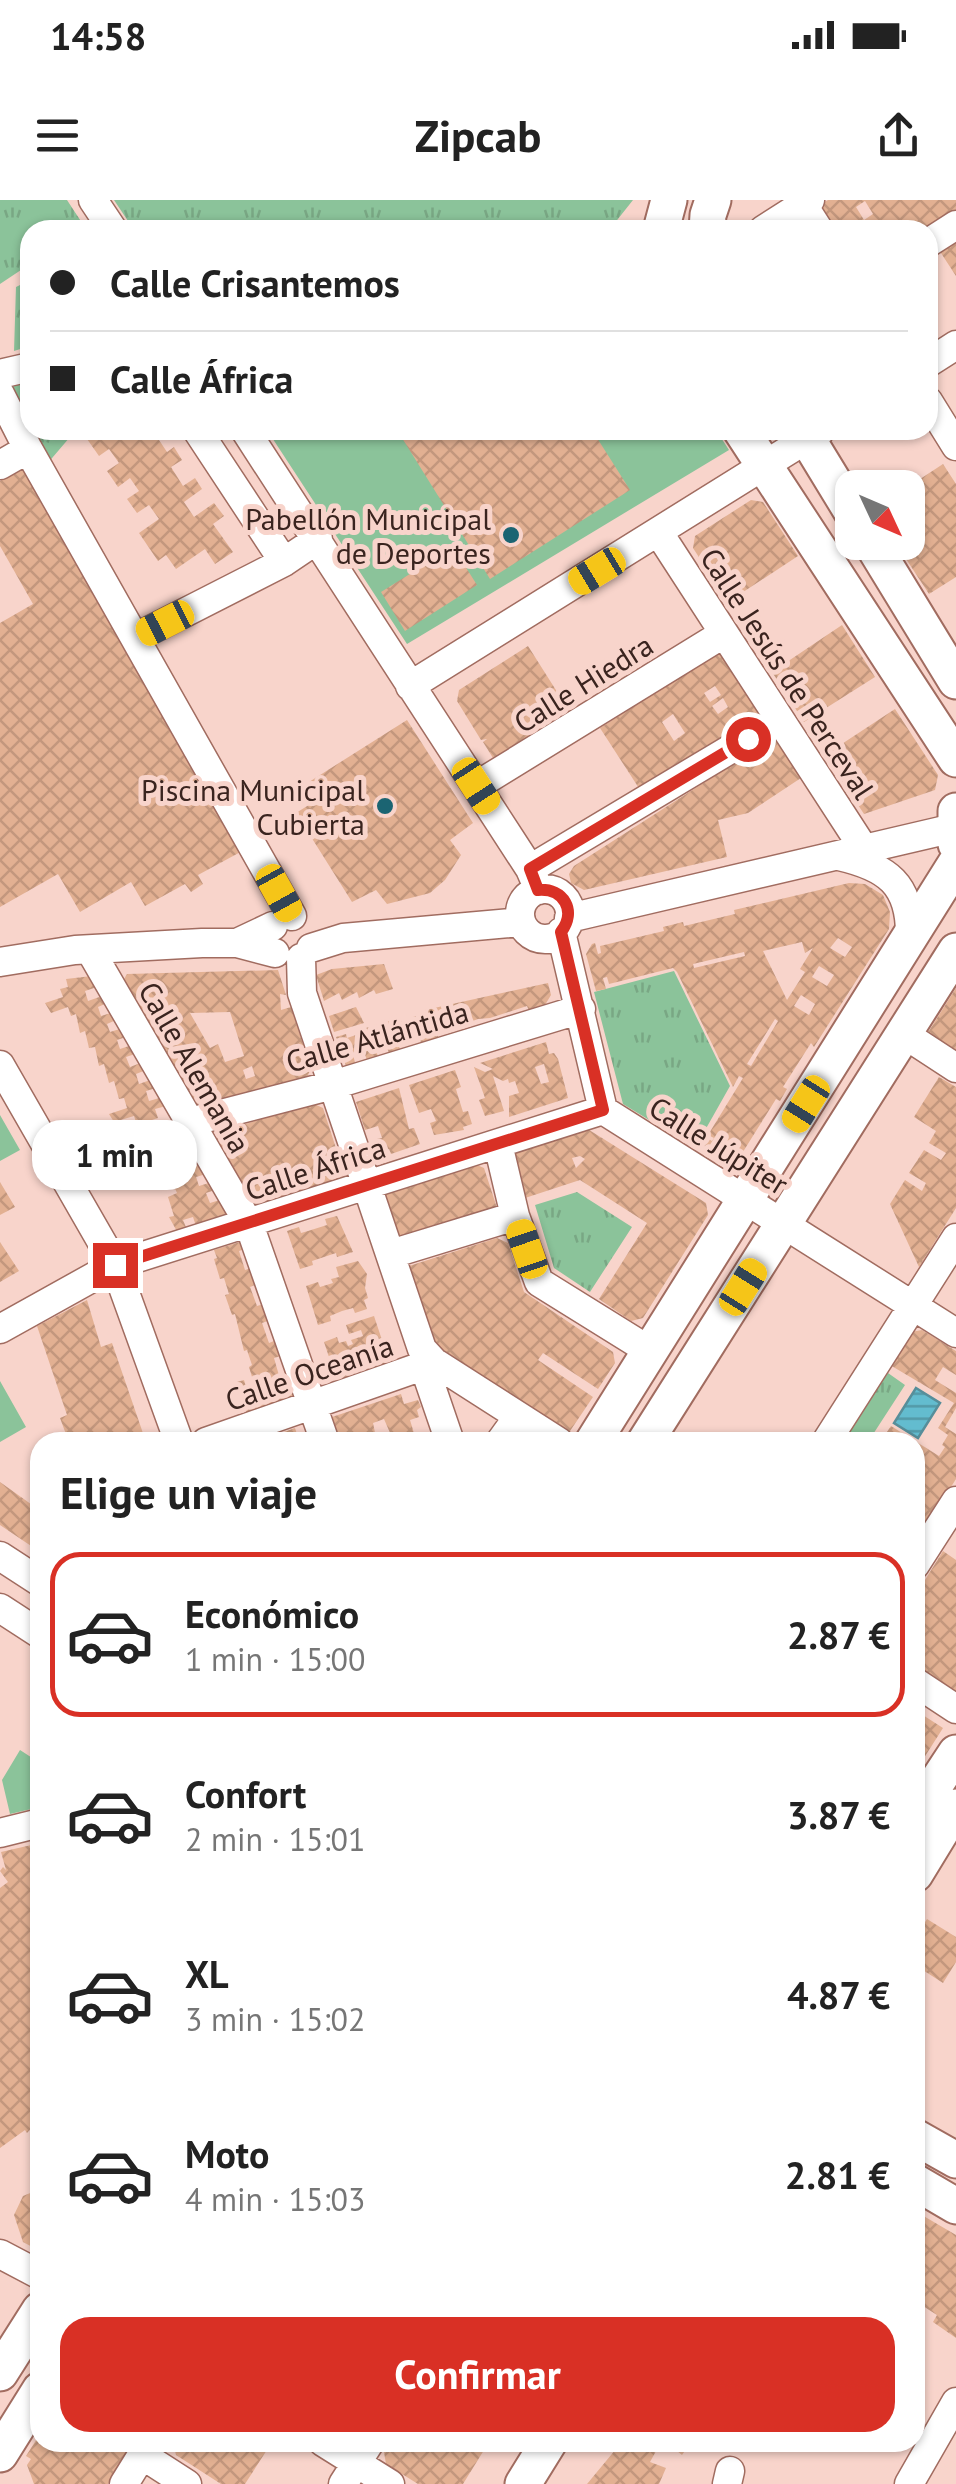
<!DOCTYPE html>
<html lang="es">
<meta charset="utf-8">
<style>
body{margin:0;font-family:"PT Sans",sans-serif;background:#f6f6f6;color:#222;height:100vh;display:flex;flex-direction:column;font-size:38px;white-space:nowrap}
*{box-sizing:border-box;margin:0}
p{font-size:32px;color:#767676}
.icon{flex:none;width:55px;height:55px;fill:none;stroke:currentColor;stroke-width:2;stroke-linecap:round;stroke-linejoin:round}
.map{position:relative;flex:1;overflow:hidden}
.panel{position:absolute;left:30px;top:1232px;width:895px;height:1020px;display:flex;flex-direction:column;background:#fff;border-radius:30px;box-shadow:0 2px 8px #0004}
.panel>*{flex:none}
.top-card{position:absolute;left:20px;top:20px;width:918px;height:220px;border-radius:30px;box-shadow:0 2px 8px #0004;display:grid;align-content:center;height:220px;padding:0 30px;background:#fff}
.needle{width:65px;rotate:134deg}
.controls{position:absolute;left:835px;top:270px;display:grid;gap:20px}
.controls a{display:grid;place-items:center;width:90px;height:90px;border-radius:20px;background:#fff;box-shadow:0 2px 8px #0004;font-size:50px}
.end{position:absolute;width:45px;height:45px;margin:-22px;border:12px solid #d93025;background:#fff;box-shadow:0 0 0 5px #fff}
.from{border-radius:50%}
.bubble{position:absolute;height:70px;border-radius:30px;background:#fff;box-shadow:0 2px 8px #0004;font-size:32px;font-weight:600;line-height:70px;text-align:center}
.car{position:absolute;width:30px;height:60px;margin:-30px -15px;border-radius:12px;box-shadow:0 0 8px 2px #0007;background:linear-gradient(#f5c518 24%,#345 0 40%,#f5c518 0 76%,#345 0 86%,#f5c518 0)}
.top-card b{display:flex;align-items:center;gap:35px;height:95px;font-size:38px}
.top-card b+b{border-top:2px solid #e0e0e0}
.top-card i{width:25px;height:25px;background:#222}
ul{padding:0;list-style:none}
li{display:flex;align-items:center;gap:30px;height:165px;margin:0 20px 15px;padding:0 10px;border:5px solid transparent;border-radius:30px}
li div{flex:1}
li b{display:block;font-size:38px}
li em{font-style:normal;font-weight:600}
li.active{border-color:#d93025}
li>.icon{width:90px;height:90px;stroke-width:1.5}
h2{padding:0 30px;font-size:45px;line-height:120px}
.button{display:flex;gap:20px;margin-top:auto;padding:20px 30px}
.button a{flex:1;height:115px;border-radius:30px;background:#d93025;color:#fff;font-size:40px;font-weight:600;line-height:115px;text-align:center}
.status{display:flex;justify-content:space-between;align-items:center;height:70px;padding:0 50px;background:#fff;direction:ltr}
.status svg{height:28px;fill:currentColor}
header{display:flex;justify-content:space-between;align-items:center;height:130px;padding:0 30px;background:#fff;font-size:45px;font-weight:600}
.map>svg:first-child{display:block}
</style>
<div class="status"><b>14:58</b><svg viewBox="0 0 49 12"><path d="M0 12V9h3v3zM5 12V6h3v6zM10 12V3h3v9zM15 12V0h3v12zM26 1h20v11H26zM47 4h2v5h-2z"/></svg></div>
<header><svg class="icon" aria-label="menu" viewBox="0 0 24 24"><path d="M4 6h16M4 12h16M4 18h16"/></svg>Zipcab<svg class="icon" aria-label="share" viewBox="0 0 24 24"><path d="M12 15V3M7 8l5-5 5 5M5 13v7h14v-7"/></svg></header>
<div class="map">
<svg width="956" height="2284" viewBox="0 0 956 2284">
<defs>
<pattern id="park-tufts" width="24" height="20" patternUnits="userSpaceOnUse" patternTransform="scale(2.5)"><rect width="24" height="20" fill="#8bc39a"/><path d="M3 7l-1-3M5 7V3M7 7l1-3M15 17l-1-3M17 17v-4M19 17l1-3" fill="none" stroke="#79a784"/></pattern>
<pattern id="water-rules" width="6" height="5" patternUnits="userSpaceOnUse" patternTransform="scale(2.5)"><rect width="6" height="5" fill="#63bccf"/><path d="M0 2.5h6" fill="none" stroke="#5399a7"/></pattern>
<pattern id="building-cross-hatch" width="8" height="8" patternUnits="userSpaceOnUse" patternTransform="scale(2.5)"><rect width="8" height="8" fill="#e2b092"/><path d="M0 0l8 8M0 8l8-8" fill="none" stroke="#c3977d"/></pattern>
</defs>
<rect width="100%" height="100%" fill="#f8d4cb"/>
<!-- grass -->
<path fill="#8bc39a" d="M267,230h449l13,20 -322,194z
M0,915l20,35 -20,11z
M0,1181l26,46 -26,15z
M20,1550l20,13v44l-30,7 -8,-34z"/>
<!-- park -->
<path fill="url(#park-tufts)" d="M0,0h67l19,29 -56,1v34l-30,20z
M114,0h519l-19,24v6h-480z
M30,80v66l-16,5 2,-64z
M30,167v63h46l-35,41 -41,-97z
M674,771l56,115 -35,62 -72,-44 -29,-112z
M577,992l55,35 -42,65 -36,-24 -19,-63z
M888,1173l17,12 -37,57h-28z"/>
<!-- water -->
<path fill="url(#water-rules)" stroke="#578e9a" stroke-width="2.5" d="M916,1188l24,15 -22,35 -24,-15z"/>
<!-- building -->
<path fill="url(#building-cross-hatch)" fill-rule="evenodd" d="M828,0h128v12l-29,18h-43l-7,-10 -9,6 3,4h-43l-9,-14 4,-13zM865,1l8,13 -9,6 -8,-13z
M956,38v38l-17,-26z
M96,230h71l-10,7 10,15 7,-5 8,13 -11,7 12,19 12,-8 7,11 -18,13 10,15 20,-14 10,13 -11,8 20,28 -18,12 -10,-15 -29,20 -10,-14 -8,6 -19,-28 20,-14 -10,-14 -12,8 -10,-14 12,-8 -9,-13 -12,9 -11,-16 12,-8 -10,-14 -10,7 -12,-17 10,-7z
M397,230h195l38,60 -140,89z
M943,264l13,20v93l-27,17 -34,-52h13v-55z
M29,265l217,384 -48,26 5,9 -12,8 -6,-8 -40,22 -14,-24 -51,30 -22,-38 -58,33v-284l33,-19 -33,-58v-65z
M751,300l12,2 35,54 -70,46 -35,-54 2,-12z
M453,347l24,38 -72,46 -24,-39z
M842,425l33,52 -71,45 -32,-50z
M528,446l45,71 -69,44 -11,-3 -10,-16 4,-3 -6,1 -24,-39 2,-11z
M719,452l10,2 35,54 -2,11 -118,77 -44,-68zM715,486l6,9 -11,7 -6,-9zM723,498l5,9 -10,7 -6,-8zM673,514l12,19 -11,8 -12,-19z
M895,509l43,66 -3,15 -71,24 -39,-59z
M407,520l66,103 -23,17 11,15 -16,25 -15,13 -43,11 -11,-14 -24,12 -56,-89 24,-15 -11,-16z
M772,539l10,2 22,35 -56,37 -30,7 9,37 -143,33 -13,-7 -2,-9 5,-8z
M849,683l16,1 18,11 7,17 -1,17 -75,118 -3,-4 -28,44 4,2 -7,12 -4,-2 -35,56 -6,-4 -2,4 8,8 -11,2 -34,-21 6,-9 10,6 2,-3 -6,-3 35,-57 -4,-2 -6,11 -56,-115 -4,-4 -64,16 -2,-7 -4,1 3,11 -10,2 -10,-37 6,-10 3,-1 3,11 3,-1 -1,-7 64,-15 -1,-4 20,-5 1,4 51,-12 -1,-4zM838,738l14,9 -7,10 -15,-9zM802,742l3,11 8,-5 -13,21 5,3 -18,28 -24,-49zM744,752l1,4 -51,12 -1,-4zM819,766l15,9 -7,11 -15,-9zM801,795l14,9 -6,11 -15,-9zM775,819l3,2 -27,45 -4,-2z
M384,764l9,25 -17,5 -2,-4 -15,8 -2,-6 -15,8 -3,-7 -15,8 -8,-26 16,-6z
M278,770l8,25 -6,-1 1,16 10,-3 20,62 -5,10 -110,28 -61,-106 7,-3 -9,1 -10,-18 4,-7zM230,812l14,44 -19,6 -7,-18 -8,4 -20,-35zM252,866l3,10 -9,3 -3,-9z
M92,776l5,11 -12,4 3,10 17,-6 2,8 -9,4 3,9 13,-4 2,8 -9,4 3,8 13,-4 3,9 -9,3 3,9 12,-4 3,9 -9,3 4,10 13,-5 3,8 -10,4 3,10 14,-5 3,9 -10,3 3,10 14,-4 3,9 -11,3 3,9 -21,7 -3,-9 -20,6 -5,-8 18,-6 -3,-10 -5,1 -5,-18 -5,2 -5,-19 -5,2 -4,-19 -6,1 -4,-17 -5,2 -4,-19 -5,2 -3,-9 -17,6 -6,-10 18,-6 -3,-8 8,-2 -2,-8z
M548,783l3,12 -6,10 -16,6 -2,-5 -37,12 -12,1 -32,12 -4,-13 -9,2 6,20 -17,6 -9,-29 13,-4 -1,-3z
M956,788v64l-29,-18z
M356,807l8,16 -30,9 -5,-16z
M391,820l1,4 11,-3 5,14 -11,6 4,11 -11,4 -5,-14 -10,6 4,11 -11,4 -5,-14 -10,6 3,11 -9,3 -11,-32 10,-3 1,4 12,-4 -2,-3 12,-4v4z
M546,842l3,12 5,-1 4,6 10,39 -59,19v-21l10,-3 -4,-12 -6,2 -1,-4 -5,2 -10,-5 11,35 -19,5 -6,-16 6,-2 -11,-31 11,5 8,-3 -13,-6zM544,864l5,18 -8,2 -6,-17z
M455,870l6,17 -5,2 2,7 5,16 5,-1 4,13 -9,3 1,3 -30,5 -4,-12 6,-2 -5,-12 -12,4 -10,-28z
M939,877l17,10v121l-37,59 -29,-63 15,-24 17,11 4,-8 -17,-10 15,-23 17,10 5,-7 -17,-10 7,-12 -22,-14z
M399,888l10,41 5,-1 6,16 -29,10 -2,-5 -8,3 -4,-13 5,-1 -4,-12 -13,4 -9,-28z
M312,903l11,5 21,65 -6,10 -74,24 -13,-4 -35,-62 4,-9z
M586,928l120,75 2,12 -65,103 -12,3 -32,-22 48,-76 -67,-43 -58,19 -12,-37 5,-10zM580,956l5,3 -9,9 -4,-10z
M183,931l2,9 -9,3 3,10 14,-5 3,8 -11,4 3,9 15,-5 3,10 -10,3 3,9 13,-4 3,8 -9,3 4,10 13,-4 11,18 -37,12 -4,-12 -10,3 5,12 -9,3 -10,-18 5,-1 -6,-19 9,-4 -4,-9 -6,2 -4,-20 -5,2 -4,-19 -6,2 -2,-8z
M477,965l7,3 13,40 -96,37 -17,-51z
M0,982l15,25 -15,8z
M337,1016l16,36 -16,5 -1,-4 -24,8 1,4 -13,4 -13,-38 12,-4 2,6 7,-2 19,-6 -2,-6z
M497,1038l11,5 16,49 89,60 2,11 -17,26 -55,-36 -5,7 55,37 -25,37 -134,-90 -25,-78z
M246,1040l2,8 -9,3 6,19 10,-3 5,16 -10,4 7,19 10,-3 6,16 -11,4 7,20 5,-2 -3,-10 5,-1 8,25 -10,3 6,21 11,-4 9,26 -52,17 -11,-36 7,-2 3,10 8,-3 -6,-20 3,-2 -5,-15 -3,1 -9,-37 -3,1 -7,-20 4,-1 -5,-16 -4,1 -6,-20 3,-1 -3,-8z
M0,1042l19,29 -19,11z
M358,1061l9,13 -2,14 3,10 -4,2 3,9 -12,4 -2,-5 -11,3 -12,5 1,5 -13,4 -12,-39 12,-4 2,5 13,-4 -2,-4 8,-2 -3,-10z
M87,1100l14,47 11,-4 34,99h-94l15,-5 -7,-19 7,-3 -30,-89z
M374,1116l16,48 -16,5 -2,-6 -7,3 -2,-5 -4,1 1,5 -12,4 2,6 -13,4 -13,-39 13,-5 2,6 7,-2 2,5 5,-2 -2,-4 12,-4 -2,-6 -12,4 -3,-9z
M922,1130l34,21v24l-13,-8 -8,13 21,13v15l-11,19 11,7v45l-41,65v-102h-35l11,-16 48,30 6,-9 -3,-2 6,-10 -10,-7 16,-25 -64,-38 21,-33z
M401,1194l3,10 14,-4 3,7 -4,3 2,7 -9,3 6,20 14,-4 2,6h-38l-10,-23 -11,4 4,19h-22l-2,-4 -12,4 -9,-25z
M295,1228l3,9 14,-4 3,9h-59z
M0,1282l35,25 5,-7v52l-40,-27z
M943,1351l13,9v137l-41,-28v-73z
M915,1510l28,18 -21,33 -7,-4z
M40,1643v276l-13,14 -2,-3 -25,18v-260l8,-6 -8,-11 3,-4 3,3 -5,-18z
M927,1719l29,18v25l-13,21 -28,-18v-27z
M40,1989v59l-4,1 -13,-7 -9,-27 9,-19z
M915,2011l41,24v103l-23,-16 4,-7 -22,-14z
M40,2234v8h95l-27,42h-74l-7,-19 4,-6 -5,-3z
M173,2242h99l-27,42h-24l-45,-29z
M390,2242h99l-26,42h-45l-32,-20 -2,-12z
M600,2242h61l-11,20 16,6 -7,16h-72l29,-35z
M666,2242h25l-9,13z"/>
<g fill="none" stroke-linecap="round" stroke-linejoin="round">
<defs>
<path id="minor" d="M93,0l20,30
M803,5l16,25
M763,30l47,-30
M928,43l28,-18
M928,163l28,-18
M0,174l30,-7
M0,194l28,55 264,467
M928,201l28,45
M197,230l87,132
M245,230l285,439 9,21
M0,265l28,-16
M659,333l205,316
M135,438l149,-76 34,-23
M410,486l411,-256
M476,586l247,-152
M839,656c48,11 72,28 71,81
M530,669l249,-149
M520 714a25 25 0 1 1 50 0a25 25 0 1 1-50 0Z
M569,718l385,-90
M561,732l42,178 353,223
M237,743l36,-17
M311,748l32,-10 178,-16
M90,750l159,274 76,218
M301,758l1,35 120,356 12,13 125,80
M0,762l75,-12 127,-7h35l38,10
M904,834l52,34
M0,865l115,200 64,177
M190,922l143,-37 248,-76
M498,944l17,72 24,66 111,69
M391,1054l124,-38
M0,1129l115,-64 488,-155
M424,1166l26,76
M206,1242l228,-80
M500,1242l18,-25
M826,1242l130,-204
M0,1356l40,26
M915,1365l41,-64
M0,1408l40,26
M915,1482l41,27
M0,1633l40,-10
M0,2054l40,21
M323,2242l67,42
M142,2255l45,29
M124,2284l26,-42
M343,2284l27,-42
M727,2284l3,-13
M909,2284l47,-82"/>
<path id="major" d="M661,30l8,-30
M707,30l1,-15 5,-15
M741,230l215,329
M802,230l50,82
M871,342l85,139
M956,611v33
M593,1242l363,-579
M645,1242l311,-491
M915,1615l41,-62
M915,1674l41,-67
M915,1937l41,23
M915,1982l41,24
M0,2173l40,-63
M0,2254l40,-64
M523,2284l26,-42"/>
</defs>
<!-- minor casing -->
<use href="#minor" stroke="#a16c60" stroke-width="31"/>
<!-- major casing -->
<use href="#major" stroke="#a16c60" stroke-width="39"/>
<!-- minor -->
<use href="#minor" stroke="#fff" stroke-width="28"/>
<!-- major -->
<use href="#major" stroke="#fff" stroke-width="35"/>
</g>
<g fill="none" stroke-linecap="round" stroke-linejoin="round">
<!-- route -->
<path stroke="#d93025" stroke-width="12" d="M115,1065l488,-155 -42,-178c16,-21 3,-44 -23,-42l-8,-21 218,-130"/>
</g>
<!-- markers -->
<g fill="#1b6472" stroke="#f8d4cb" stroke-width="4">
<circle cx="511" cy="335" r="10"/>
<circle cx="385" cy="606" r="10"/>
</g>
<g text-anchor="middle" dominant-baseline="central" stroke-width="10" stroke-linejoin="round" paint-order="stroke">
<!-- poi labels -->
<g font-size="30" fill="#3a241f" stroke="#f8d4cb" text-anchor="end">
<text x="491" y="318">Pabellón Municipal<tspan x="491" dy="34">de Deportes</tspan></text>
<text x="365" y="589">Piscina Municipal<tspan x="365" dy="34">Cubierta</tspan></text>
</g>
<!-- street labels -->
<g font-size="30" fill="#3a241f" stroke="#f8d4cb">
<text transform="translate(788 473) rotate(57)">Calle Jesús de Perceval</text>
<text transform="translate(583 483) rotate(-32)">Calle Hiedra</text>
<text transform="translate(377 836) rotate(-16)">Calle Atlántida</text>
<text transform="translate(195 867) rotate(60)">Calle Alemania</text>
<text transform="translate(719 945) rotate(32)">Calle Júpiter</text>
<text transform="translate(315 968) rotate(-18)">Calle África</text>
<text transform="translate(309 1172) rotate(-19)">Calle Oceanía</text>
</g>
</g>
</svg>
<div class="controls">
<a><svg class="needle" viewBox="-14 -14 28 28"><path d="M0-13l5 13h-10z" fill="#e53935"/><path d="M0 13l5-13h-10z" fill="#767676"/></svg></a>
</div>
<i class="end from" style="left:748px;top:539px"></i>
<i class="end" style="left:115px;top:1065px"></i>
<div class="bubble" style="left:32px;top:920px;width:165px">1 min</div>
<i class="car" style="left:597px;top:371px;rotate:239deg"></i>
<i class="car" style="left:165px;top:423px;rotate:243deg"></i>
<i class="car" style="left:476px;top:586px;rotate:147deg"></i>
<i class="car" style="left:279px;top:693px;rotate:151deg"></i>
<i class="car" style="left:806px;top:904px;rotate:212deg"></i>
<i class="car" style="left:527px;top:1049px;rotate:341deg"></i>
<i class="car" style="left:743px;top:1087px;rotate:32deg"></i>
<div class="top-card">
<b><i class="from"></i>Calle Crisantemos</b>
<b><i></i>Calle África</b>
</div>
<section class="panel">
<h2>Elige un viaje</h2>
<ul>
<li class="active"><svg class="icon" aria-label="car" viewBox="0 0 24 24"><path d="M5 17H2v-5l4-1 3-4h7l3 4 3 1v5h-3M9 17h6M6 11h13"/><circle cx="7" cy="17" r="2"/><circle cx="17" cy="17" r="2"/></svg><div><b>Económico</b><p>1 min · 15:00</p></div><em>2.87 €</em></li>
<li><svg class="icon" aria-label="car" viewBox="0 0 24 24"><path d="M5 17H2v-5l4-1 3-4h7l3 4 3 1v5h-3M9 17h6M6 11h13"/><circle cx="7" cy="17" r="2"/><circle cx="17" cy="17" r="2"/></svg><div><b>Confort</b><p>2 min · 15:01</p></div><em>3.87 €</em></li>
<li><svg class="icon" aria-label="car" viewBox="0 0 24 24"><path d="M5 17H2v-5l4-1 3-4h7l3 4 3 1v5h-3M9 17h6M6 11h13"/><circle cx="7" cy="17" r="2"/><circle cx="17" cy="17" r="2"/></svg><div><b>XL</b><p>3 min · 15:02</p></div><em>4.87 €</em></li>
<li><svg class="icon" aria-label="car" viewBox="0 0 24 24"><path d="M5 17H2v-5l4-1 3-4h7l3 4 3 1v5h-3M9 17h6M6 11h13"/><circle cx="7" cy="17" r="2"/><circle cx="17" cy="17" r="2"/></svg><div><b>Moto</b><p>4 min · 15:03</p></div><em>2.81 €</em></li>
</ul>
<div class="button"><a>Confirmar</a></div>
</section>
</div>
